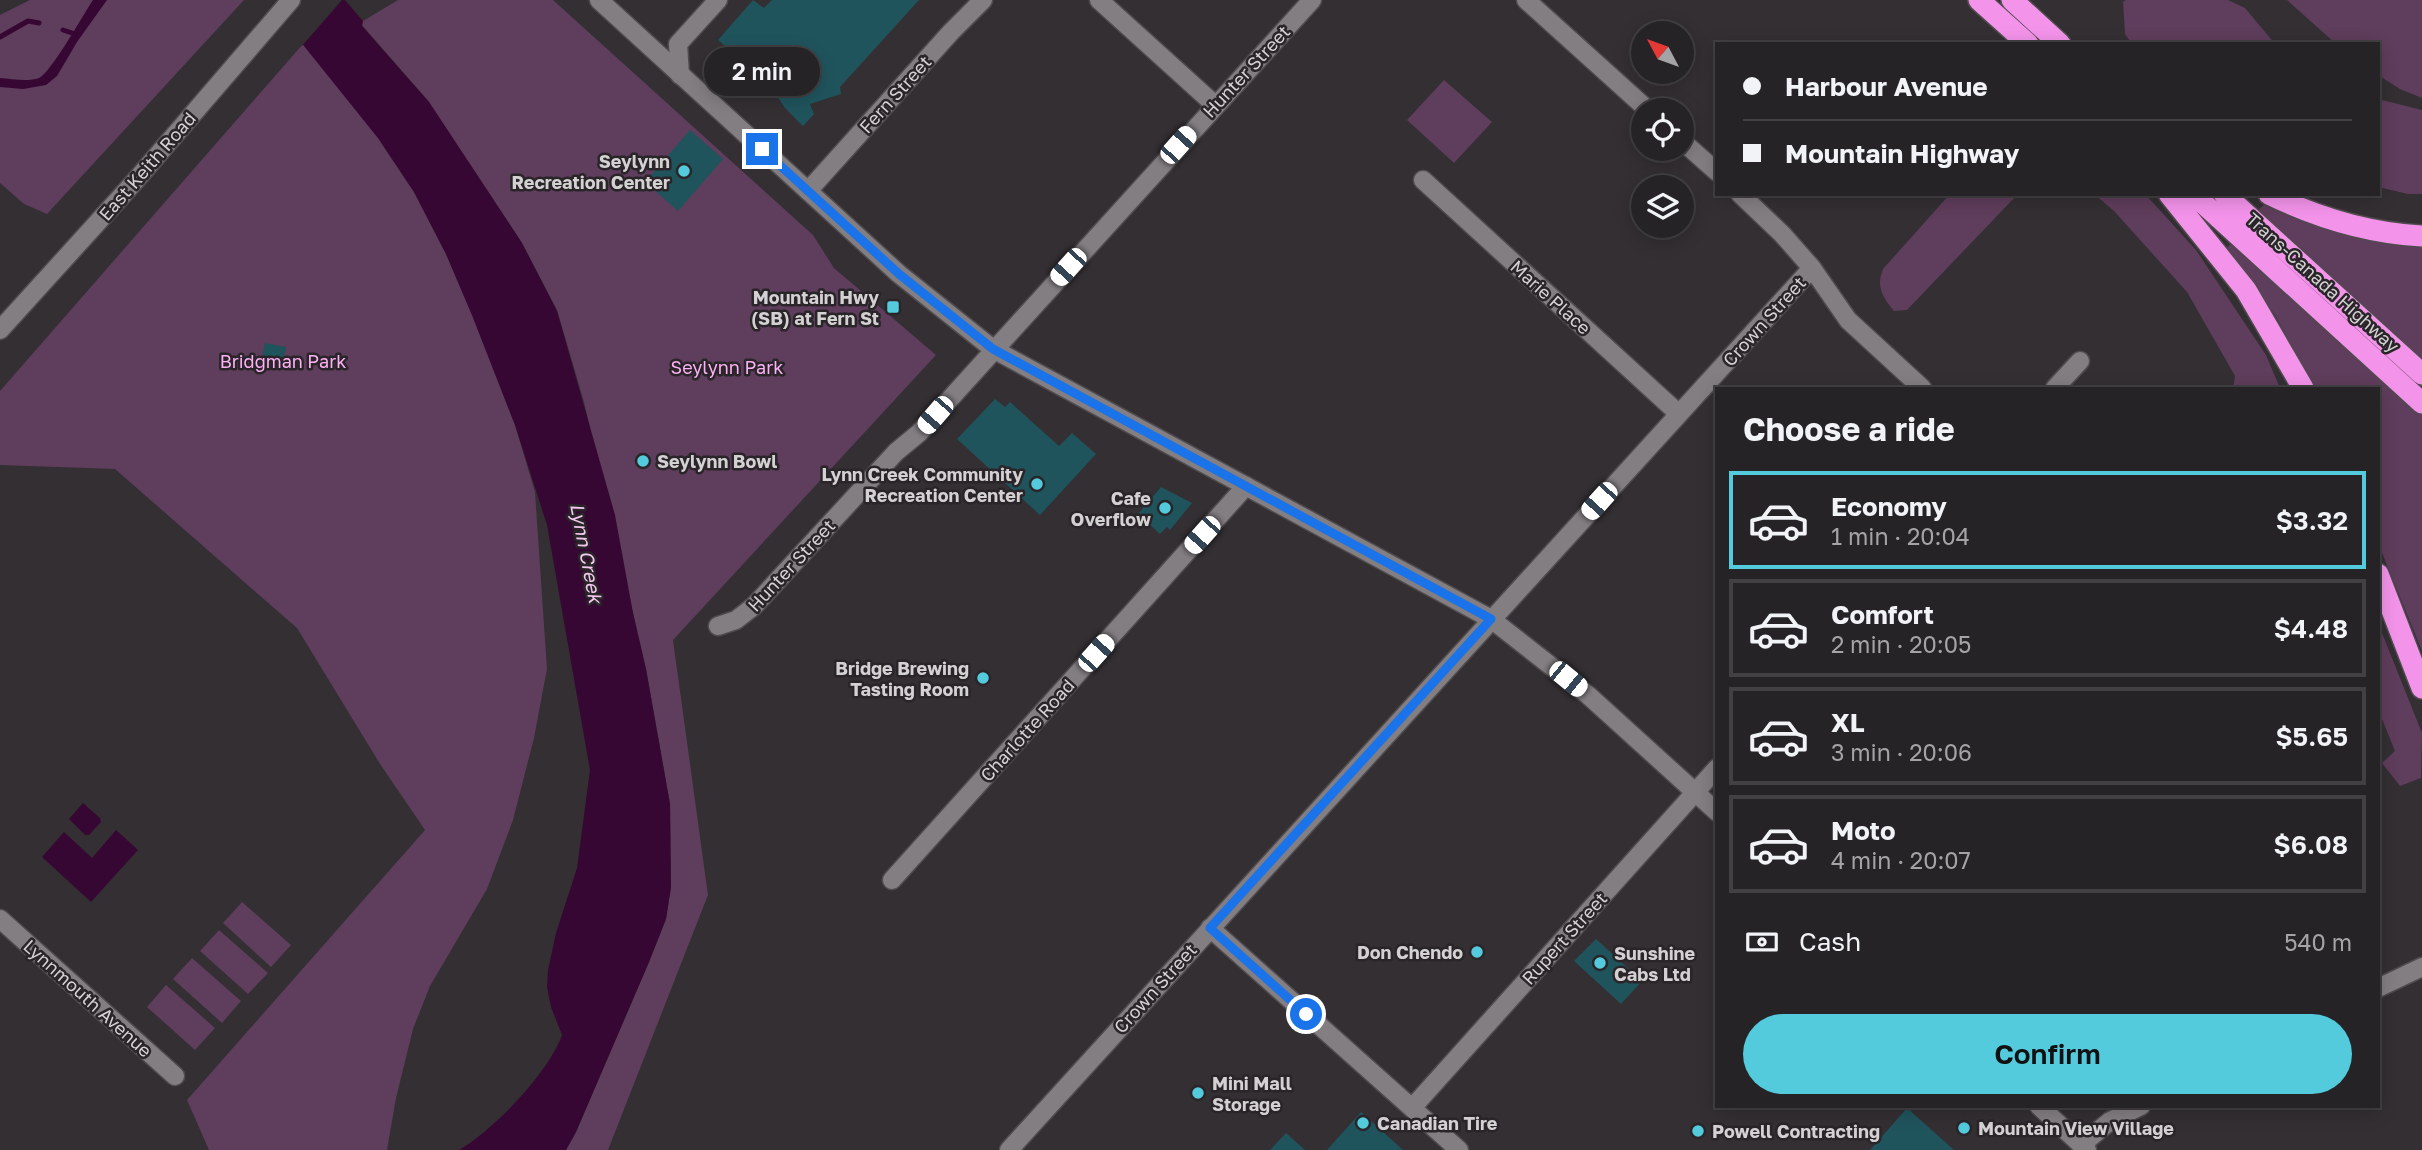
<!DOCTYPE html>
<meta charset="utf-8">
<style>
body{margin:0;font-family:"Golos Text",sans-serif;background:#2e2b2e;color:#f1f3f6;height:100vh;display:flex;flex-direction:column;font-size:26px;white-space:nowrap}
*{box-sizing:border-box;margin:0}
p{font-size:23px;color:#a4a4a7}
.icon{flex:none;width:38px;height:38px;fill:none;stroke:currentColor;stroke-width:2;stroke-linecap:round;stroke-linejoin:round}
.map{position:relative;flex:1;overflow:hidden}
.drawer{position:absolute;left:1715px;top:387px;width:665px;height:721px;display:flex;flex-direction:column;background:#262326;border-radius:0px;box-shadow:0 4px 18px #0003,0 0 0 2px #424043}
.drawer>*{flex:none}
.hud{position:absolute;left:1715px;top:42px;width:665px;height:154px;border-radius:0px;box-shadow:0 4px 18px #0003,0 0 0 2px #424043;display:grid;align-content:center;height:154px;padding:0 28px;background:#262326}
.needle{width:46px;rotate:311deg}
.controls{position:absolute;left:1631px;top:21px;display:grid;gap:14px}
.controls a{display:grid;place-items:center;width:63px;height:63px;border-radius:50%;background:#262326;box-shadow:0 4px 18px #0003,0 0 0 2px #424043;font-size:35px}
.end{position:absolute;width:32px;height:32px;margin:-16px;border:9px solid #1a73e8;background:#fff;box-shadow:0 0 0 4px #fff}
.from{border-radius:50%}
.bubble{position:absolute;height:49px;border-radius:24px;background:#262326;box-shadow:0 4px 18px #0003,0 0 0 2px #424043;font-size:23px;font-weight:600;line-height:49px;text-align:center}
.car{position:absolute;width:21px;height:42px;margin:-21px -10px;border-radius:9px;box-shadow:0 0 5px 2px #0007;background:linear-gradient(#fff 24%,#345 0 40%,#fff 0 76%,#345 0 86%,#fff 0)}
.hud b{display:flex;align-items:center;gap:24px;height:66px;font-size:26px}
.hud b+b{border-top:2px solid #424043}
.hud i{width:18px;height:18px;background:#f1f3f6}
ul{padding:0;list-style:none}
li{display:flex;align-items:center;gap:21px;height:98px;margin:0 14px 10px;padding:0 14px;border:4px solid #424043;border-radius:0px}
li div{flex:1}
li b{display:block;font-size:26px}
li em{font-style:normal;font-weight:600}
li.on{border-color:#54cadd}
li>.icon{width:63px;height:63px;stroke-width:1.5}
h2{padding:0 28px;font-size:32px;line-height:84px}
.pay{display:flex;align-items:center;gap:18px;height:77px;padding:0 28px;font-size:26px}
.pay p{margin-inline-start:auto}
.cta{display:flex;gap:14px;margin-top:auto;padding:14px 28px}
.cta a{flex:1;height:80px;border-radius:42px;background:#54cadd;color:#111;font-size:28px;font-weight:600;line-height:80px;text-align:center}
.map>svg:first-child{display:block}
</style>
<div class="map">
<svg width="2422" height="1150" viewBox="0 0 2422 1150">
<rect width="100%" height="100%" fill="#332f33"/>
<!-- green -->
<path fill="#5f3d5c" d="M30,0h214l-197,214 -23,-10 -24,-21v-168z
M398,0h155l260,235 21,33 102,87 -263,285 35,255 -100,255h-42l10,-18 73,-170 17,-43 5,-32 -1,-83 -24,-135 -62,-267 -27,-92 -35,-67 -93,-141 -67,-77 1,-4z
M2126,0h102l17,8 30,36h-143l-7,-10 -2,-32z
M2287,0h135v98l-22,-9 -22,-14v-31h-42z
M303,44l75,94 36,54 32,62 26,61 43,110 20,67 12,177 -13,69 -21,82 -26,69 -57,97 -17,43 -17,69 -9,52h-178l-22,-50 238,-270 -45,-66 -83,-136 -182,-159 -115,-4v-74z
M1444,80l48,42 -38,41 -47,-43z
M2378,99l44,11v84h-14l-30,-7z
M1950,194h68l-111,116 -13,1c-12,-14 -18,-25 -11,-42z
M2094,194h51l51,56 70,105 14,33h-47l2,-12 -48,-84 -73,-81z
M2265,204c49,27 101,36 157,44v112l-164,-150z
M2233,241l189,171v239l-44,-108v-155h-64l-39,-73 -49,-66z
M2378,623l44,110 -1,45 -21,8 -18,-23 13,-12 -17,-42z
M242,902l49,43 -20,22 -48,-44z
M219,930l49,43 -20,21 -48,-43z
M192,958l49,43 -19,22 -49,-44z
M166,985l49,43 -20,22 -48,-43z"/>
<!-- water -->
<path fill="#370734" d="M93,0h14l-30,42 -20,34 -11,9 -23,4 -23,-2v-9c12,1 28,4 39,0 12,-5 44,-63 54,-78z
M267,0h78l18,21 -1,5 67,76 93,141 35,68 58,204 18,98 13,56 24,135 1,83 -5,32 -17,43 -73,170 -10,18h-107c34,-19 90,-78 103,-115l-11,-28 -4,-20 1,-17 8,-37 21,-65 13,-98 -43,-245 -32,-100 -43,-110 -26,-61 -32,-62 -36,-54z
M83,803l17,15 1,4 -12,13h-4l-16,-16z
M116,830l22,20 -47,52 -49,-45 22,-25 28,26z"/>
<!-- pier -->
<path fill="#332f33" d="M263,0h79l-41,47z"/>
<g fill="none" stroke-linecap="round" stroke-linejoin="round">
<!-- stream -->
<path stroke="#370734" stroke-width="5" d="M63,30l12,4
M0,37l28,-16 11,2"/>
</g>
<!-- building -->
<path fill="#20545d" d="M753,0l11,8 8,-8h147l-79,87 1,7 -31,10 4,10 -11,12 -18,-18 -26,-39 -3,4 -38,-33z
M690,130l33,29 -45,52 -33,-29z
M265,343l21,4 -4,22 -22,-4z
M995,399l10,8 5,-5 49,44 13,-13 24,21 -56,61 -83,-76z
M1161,487l31,16 -22,27 -3,-3 -7,7 -22,-20z
M1596,939l46,42 -21,23 -47,-43z
M1907,1108l47,42h-84z
M1361,1112l42,38h-76z
M1286,1133l19,17h-35z"/>
<g fill="none" stroke-linecap="round" stroke-linejoin="round">
<defs>
<path id="minor" d="M1099,0l116,105
M1526,0l122,110
M680,75l-2,-31 40,-44
M1682,141l35,31
M1423,180l256,234
M808,191l143,-159 32,-32
M1740,194l42,40 30,34 36,52 74,68
M2055,388l25,-27
M718,626l18,-6 18,-14 142,-154 23,-19 393,-433
M892,880l354,-394
M0,919l175,157
M1210,928l249,222
M2378,988l44,-21
M1412,1108l305,-340
M2081,1145l29,-24 31,-15
M1009,1150l803,-882"/>
<path id="tertiary" d="M599,0l300,274 94,75 498,270 97,76 129,117
M2039,1106l48,44"/>
<path id="secondary" d="M0,330l136,-150 155,-180"/>
<path id="motorway" d="M1979,0l49,44
M2012,0l48,44
M2169,194l77,96 57,98
M2193,194l229,209
M2224,194l198,180
M2269,194c49,24 99,39 153,42
M2378,574l44,114"/>
</defs>
<!-- minor casing -->
<use href="#minor" stroke="#4f4b4e" stroke-width="21"/>
<!-- tertiary casing -->
<use href="#tertiary" stroke="#4f4b4e" stroke-width="21"/>
<!-- secondary casing -->
<use href="#secondary" stroke="#4f4b4e" stroke-width="21"/>
<!-- motorway casing -->
<use href="#motorway" stroke="#4f4b4e" stroke-width="24"/>
<!-- minor -->
<use href="#minor" stroke="#837e82" stroke-width="18"/>
<!-- tertiary -->
<use href="#tertiary" stroke="#837e82" stroke-width="18"/>
<!-- secondary -->
<use href="#secondary" stroke="#837e82" stroke-width="18"/>
<!-- motorway -->
<use href="#motorway" stroke="#f393ea" stroke-width="21"/>
</g>
<g fill="none" stroke-linecap="round" stroke-linejoin="round">
<!-- route -->
<path stroke="#1a73e8" stroke-width="9" d="M762,149l137,125 94,75 498,270 -281,309 96,86"/>
</g>
<!-- markers -->
<g fill="#54cadd" stroke="#292529" stroke-width="2.5">
<circle cx="684" cy="171" r="7"/>
<rect x="886" y="300" width="14" height="14" rx="3.5"/>
<circle cx="643" cy="461" r="7"/>
<circle cx="1037" cy="484" r="7"/>
<circle cx="1165" cy="508" r="7"/>
<circle cx="983" cy="678" r="7"/>
<circle cx="1477" cy="952" r="7"/>
<circle cx="1600" cy="963" r="7"/>
<circle cx="1198" cy="1093" r="7"/>
<circle cx="1363" cy="1123" r="7"/>
<circle cx="1964" cy="1128" r="7"/>
<circle cx="1698" cy="1131" r="7"/>
</g>
<g text-anchor="middle" dominant-baseline="central" stroke-width="5" stroke-linejoin="round" paint-order="stroke">
<!-- street labels -->
<g font-size="18" fill="#d4d1d3" stroke="#292529">
<text transform="translate(1246 71) rotate(-47)">Hunter Street</text>
<text transform="translate(895 94) rotate(-48)">Fern Street</text>
<text transform="translate(147 166) rotate(-49)">East Keith Road</text>
<text transform="translate(2323 282) rotate(42)">Trans-Canada Highway</text>
<text transform="translate(1551 297) rotate(42)">Marie Place</text>
<text transform="translate(1764 321) rotate(-48)">Crown Street</text>
<text transform="translate(791 565) rotate(-47)">Hunter Street</text>
<text transform="translate(1027 730) rotate(-48)">Charlotte Road</text>
<text transform="translate(1564 938) rotate(-48)">Rupert Street</text>
<text transform="translate(1155 988) rotate(-48)">Crown Street</text>
<text transform="translate(88 998) rotate(42)">Lynnmouth Avenue</text>
</g>
<!-- poi labels -->
<g font-size="18" font-weight="bold" fill="#d4d1d3" stroke="#292529" text-anchor="end">
<text x="670" y="161">Seylynn<tspan x="670" dy="21">Recreation Center</tspan></text>
<text x="879" y="297">Mountain Hwy<tspan x="879" dy="21">(SB) at Fern St</tspan></text>
<text x="657" y="461" text-anchor="start">Seylynn Bowl</text>
<text x="1023" y="474">Lynn Creek Community<tspan x="1023" dy="21">Recreation Center</tspan></text>
<text x="1151" y="498">Cafe<tspan x="1151" dy="21">Overflow</tspan></text>
<text x="969" y="668">Bridge Brewing<tspan x="969" dy="21">Tasting Room</tspan></text>
<text x="1463" y="952">Don Chendo</text>
<text x="1614" y="953" text-anchor="start">Sunshine<tspan x="1614" dy="21">Cabs Ltd</tspan></text>
<text x="1212" y="1083" text-anchor="start">Mini Mall<tspan x="1212" dy="21">Storage</tspan></text>
<text x="1377" y="1123" text-anchor="start">Canadian Tire</text>
<text x="1978" y="1128" text-anchor="start">Mountain View Village</text>
<text x="1712" y="1131" text-anchor="start">Powell Contracting</text>
</g>
<!-- park labels -->
<g font-size="18" fill="#fdb0f5" stroke="#292529">
<text x="283" y="361">Bridgman Park</text>
<text x="727" y="367">Seylynn Park</text>
</g>
<!-- water labels -->
<g font-size="19" font-style="italic" fill="#f6c8f0" stroke="#292529">
<text transform="translate(587 553) rotate(79)">Lynn Creek</text>
</g>
</g>
</svg>
<div class="controls">
<a><svg class="needle" viewBox="-14 -14 28 28"><path d="M0-13l5 13h-10z" fill="#e53935"/><path d="M0 13l5-13h-10z" fill="#a4a4a7"/></svg></a>
<a><svg class="icon" aria-label="locate" viewBox="0 0 24 24"><circle cx="12" cy="12" r="6"/><path d="M12 2v4M12 18v4M2 12h4M18 12h4"/></svg></a>
<a><svg class="icon" aria-label="layers" viewBox="0 0 24 24"><path d="M12 4l9 5-9 5-9-5zM3 14l9 5 9-5"/></svg></a>
</div>
<i class="end from" style="left:1306px;top:1014px"></i>
<i class="end" style="left:762px;top:149px"></i>
<div class="bubble" style="left:704px;top:47px;width:116px">2 min</div>
<i class="car" style="left:1178px;top:145px;rotate:42deg"></i>
<i class="car" style="left:1068px;top:267px;rotate:222deg"></i>
<i class="car" style="left:935px;top:415px;rotate:221deg"></i>
<i class="car" style="left:1599px;top:501px;rotate:222deg"></i>
<i class="car" style="left:1202px;top:535px;rotate:222deg"></i>
<i class="car" style="left:1096px;top:653px;rotate:42deg"></i>
<i class="car" style="left:1568px;top:679px;rotate:129deg"></i>
<div class="hud">
<b><i class="from"></i>Harbour Avenue</b>
<b><i></i>Mountain Highway</b>
</div>
<section class="drawer">
<h2>Choose a ride</h2>
<ul>
<li class="on"><svg class="icon" aria-label="car" viewBox="0 0 24 24"><path d="M5 17H2v-5l4-1 3-4h7l3 4 3 1v5h-3M9 17h6M6 11h13"/><circle cx="7" cy="17" r="2"/><circle cx="17" cy="17" r="2"/></svg><div><b>Economy</b><p>1 min · 20:04</p></div><em>$3.32</em></li>
<li><svg class="icon" aria-label="car" viewBox="0 0 24 24"><path d="M5 17H2v-5l4-1 3-4h7l3 4 3 1v5h-3M9 17h6M6 11h13"/><circle cx="7" cy="17" r="2"/><circle cx="17" cy="17" r="2"/></svg><div><b>Comfort</b><p>2 min · 20:05</p></div><em>$4.48</em></li>
<li><svg class="icon" aria-label="car" viewBox="0 0 24 24"><path d="M5 17H2v-5l4-1 3-4h7l3 4 3 1v5h-3M9 17h6M6 11h13"/><circle cx="7" cy="17" r="2"/><circle cx="17" cy="17" r="2"/></svg><div><b>XL</b><p>3 min · 20:06</p></div><em>$5.65</em></li>
<li><svg class="icon" aria-label="car" viewBox="0 0 24 24"><path d="M5 17H2v-5l4-1 3-4h7l3 4 3 1v5h-3M9 17h6M6 11h13"/><circle cx="7" cy="17" r="2"/><circle cx="17" cy="17" r="2"/></svg><div><b>Moto</b><p>4 min · 20:07</p></div><em>$6.08</em></li>
</ul>
<div class="pay"><svg class="icon" aria-label="cash" viewBox="0 0 24 24"><path d="M3 7h18v10H3z"/><circle cx="12" cy="12" r="2"/></svg>Cash<p>540 m</p></div>
<div class="cta"><a>Confirm</a></div>
</section>
</div>
